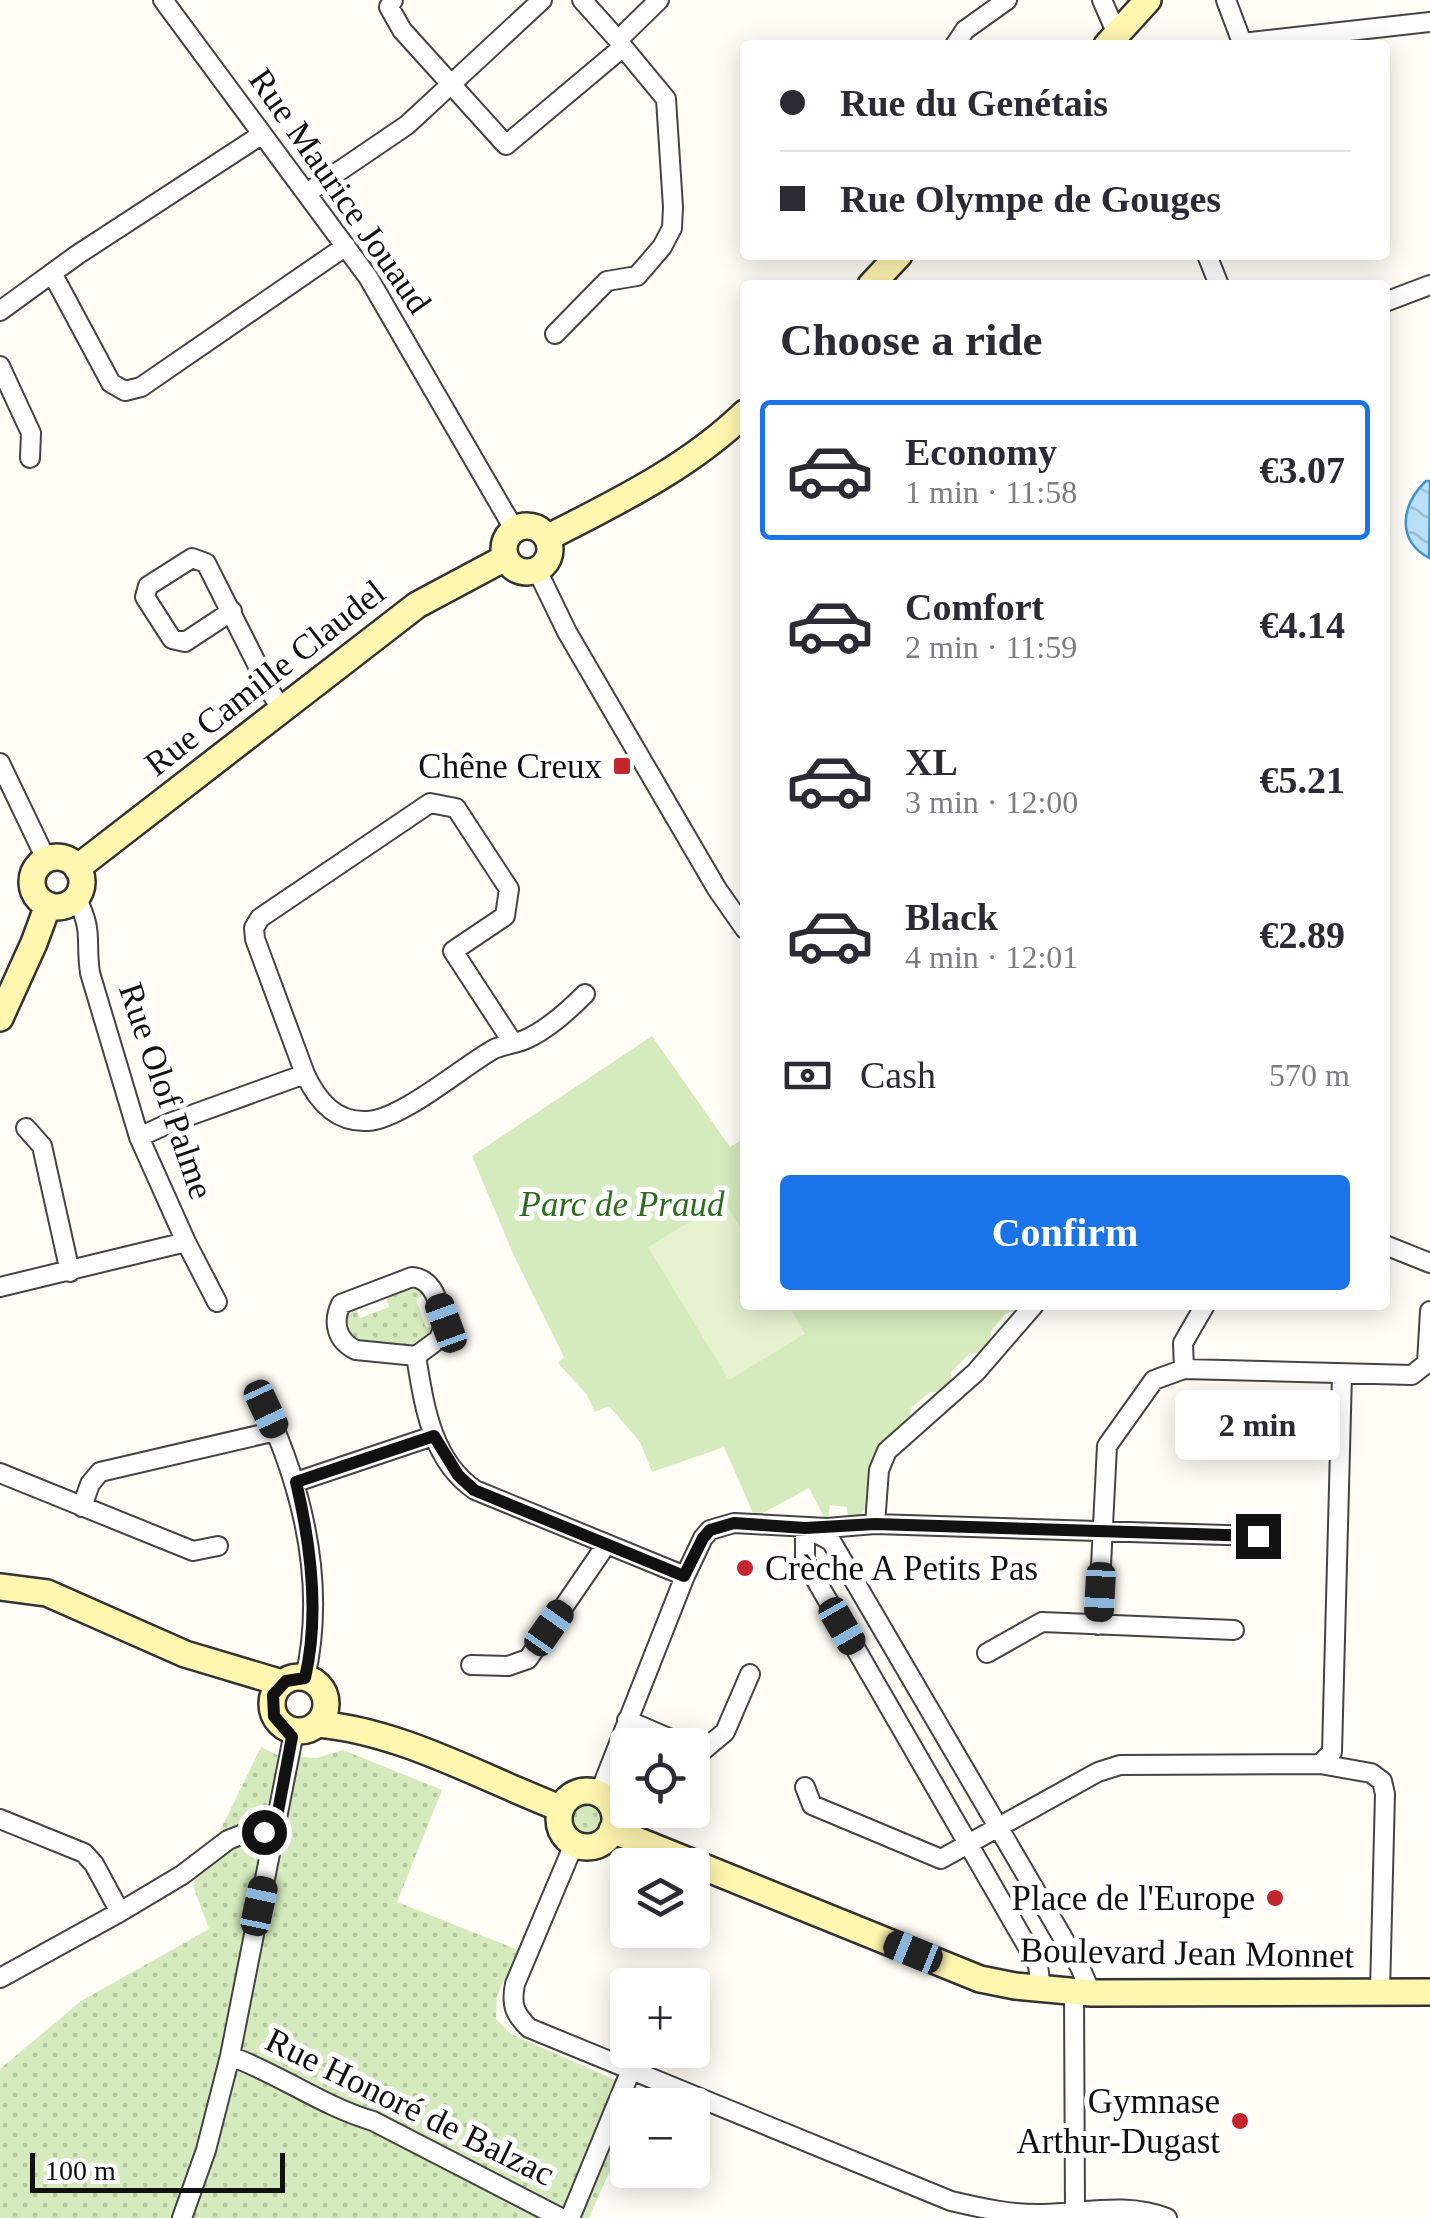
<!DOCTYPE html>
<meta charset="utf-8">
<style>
body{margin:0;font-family:Georgia,serif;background:#f7f7f7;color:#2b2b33;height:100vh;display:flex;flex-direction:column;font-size:38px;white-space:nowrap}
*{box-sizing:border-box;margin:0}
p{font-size:32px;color:#7c7c81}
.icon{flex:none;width:55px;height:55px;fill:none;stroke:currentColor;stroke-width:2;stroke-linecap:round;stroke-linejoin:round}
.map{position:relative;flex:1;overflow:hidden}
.side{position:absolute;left:740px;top:280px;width:650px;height:1030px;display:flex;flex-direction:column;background:#fff;border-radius:10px;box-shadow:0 5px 25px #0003}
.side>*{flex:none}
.hud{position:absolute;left:740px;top:40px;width:650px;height:220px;border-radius:10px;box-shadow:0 5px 25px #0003;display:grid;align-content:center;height:220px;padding:0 40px;background:#fff}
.fabs{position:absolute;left:610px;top:1728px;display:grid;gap:20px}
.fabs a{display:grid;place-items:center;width:100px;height:100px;border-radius:10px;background:#fff;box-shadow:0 5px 25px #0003;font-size:50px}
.scale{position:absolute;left:30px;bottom:25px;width:255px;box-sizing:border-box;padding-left:10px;border:5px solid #111;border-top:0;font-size:28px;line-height:35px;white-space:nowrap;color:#111;-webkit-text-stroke:8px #fff;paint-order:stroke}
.end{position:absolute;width:45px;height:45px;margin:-22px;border:12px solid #111;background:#fff;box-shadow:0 0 0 5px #fff}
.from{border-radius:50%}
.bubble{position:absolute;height:70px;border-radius:10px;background:#fff;box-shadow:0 5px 25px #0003;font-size:32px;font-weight:800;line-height:70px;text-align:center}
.car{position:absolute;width:30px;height:60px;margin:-30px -15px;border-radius:12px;box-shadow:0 0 8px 2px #0007;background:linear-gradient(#222 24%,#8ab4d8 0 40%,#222 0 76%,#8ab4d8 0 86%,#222 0)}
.hud b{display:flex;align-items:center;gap:35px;height:95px;font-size:38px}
.hud b+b{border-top:2px solid #e1e1e2}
.hud i{width:25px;height:25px;background:#2b2b33}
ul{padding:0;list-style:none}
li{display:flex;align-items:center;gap:30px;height:140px;margin:0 20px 15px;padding:0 20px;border:5px solid transparent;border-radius:10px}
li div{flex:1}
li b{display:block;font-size:38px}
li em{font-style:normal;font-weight:800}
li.selected{border-color:#1a73e8}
li>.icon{width:90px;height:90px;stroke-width:1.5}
h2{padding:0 40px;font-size:45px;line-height:120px}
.pay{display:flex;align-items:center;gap:25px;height:110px;padding:0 40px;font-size:38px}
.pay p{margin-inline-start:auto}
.primary-button{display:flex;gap:20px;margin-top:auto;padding:20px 40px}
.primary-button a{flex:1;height:115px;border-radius:10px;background:#1a73e8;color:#fff;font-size:40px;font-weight:800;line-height:115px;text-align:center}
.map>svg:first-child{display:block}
</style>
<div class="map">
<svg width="1430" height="2218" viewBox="0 0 1430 2218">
<defs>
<pattern id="grass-dots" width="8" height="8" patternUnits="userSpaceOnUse" patternTransform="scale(2.5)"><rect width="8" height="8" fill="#d5ebbd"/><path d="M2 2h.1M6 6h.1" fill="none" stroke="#b6c8a1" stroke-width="1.8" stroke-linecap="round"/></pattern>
<pattern id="water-waves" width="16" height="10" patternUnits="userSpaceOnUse" patternTransform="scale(2.5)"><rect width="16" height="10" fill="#b9e0f7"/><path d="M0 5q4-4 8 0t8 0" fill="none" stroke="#9ebfd3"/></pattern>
</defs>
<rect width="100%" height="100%" fill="#fffdf5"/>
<!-- grass -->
<path fill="url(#grass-dots)" d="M410,1285l9,2 8,7 -11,5 10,29 10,-3v8c-24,17 -61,20 -87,7l-7,-26 13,-8 5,12 29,-11 -4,-12z
M261,1747l16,8 40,3 26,-8 99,40 -45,112 121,48 -21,46 -1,23 15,15 134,59 -6,12h-11l-1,26 -38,87h-589v-149l81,-68 128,-72 -16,-43z
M567 1820a19 19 0 1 1 38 0a19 19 0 1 1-38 0Z"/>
<!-- park -->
<path fill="#d5ebbd" d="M652,1036l78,111 15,-9v167h276l-4,6 -11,2 -15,18 -1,13 -9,9h-11l-19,19 1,10 -11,10h-11l-19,16 -1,11c-12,10 -27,18 -34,33 -11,23 6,62 -28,66l-1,-11 -17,-2 -2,12h-4l-15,-29 -48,26 -8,-1 -29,-66 -72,25 -12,-30 -31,-36 -14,6 -8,-17 -29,-32 6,-6 -50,-101 -42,-100z"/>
<!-- pitch -->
<path fill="#e6f2cf" d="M724,1201l21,34v70h43l17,29 -76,46 -81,-133z"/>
<!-- water -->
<path fill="url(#water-waves)" stroke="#3f96cf" stroke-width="2.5" d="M1426,481h4l-1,77c-33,-18 -28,-53 -3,-77z"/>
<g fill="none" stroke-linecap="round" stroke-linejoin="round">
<defs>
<path id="street" d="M163,0l205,277 146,252
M393,0l-4,7 13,23 104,115 117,-98 -5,-7 41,-40
M582,0l36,40
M1102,0l18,41
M1226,0l17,45
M1242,43l188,-21
M955,45l10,-15 42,-30
M307,193l100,-68 135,-125
M1207,255l12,30
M52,273l59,110 14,8 16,-4 205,-141
M1385,302l45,-17
M0,311l77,-56 184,-120
M555,334l52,-53 30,-5 25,-29 10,-19 1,-21 -7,-108 -43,-52
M0,366l31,67 -1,25
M537,570l30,62 150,257 28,40
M232,611l-47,31 -13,-3 -27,-42 3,-11 44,-28 14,5 67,133 9,12
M0,763l46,96
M76,897c18,36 9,41 14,76l49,164 47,105 31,60
M305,1074l-50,-135 -1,-11 6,-10 170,-115 26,5 53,81 -4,27 -52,35 60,92
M26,1128l16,18 28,126
M139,1137l33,-15 133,-48c12,26 30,49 63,47 34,-2 94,-54 126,-72 9,-4 20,-5 30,-9 22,-9 44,-29 61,-46
M1385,1245l45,18
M0,1287l186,-45
M416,1356l-60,-6c-19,-9 -24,-27 -15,-46l71,-27c23,2 26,27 33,46l-6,16 -23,17c8,48 15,104 59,134l210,86
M1184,1369l-1,-26 22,-38
M266,1409c38,84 60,177 39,269
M0,1473l193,78 25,-5
M296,1482l137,-46
M82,1507l8,-23 10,-12 176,-41
M875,1524l4,-54 8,-19 89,-79 58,-67
M805,1528v33l233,404 3,24
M810,1530l21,11 249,426 11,26
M1098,1625l9,-179 47,-66 30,-11 228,6 15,-12 3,-52
M987,1653l55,-31 192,8
M471,1665l37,1 20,-7 78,-114
M627,1720l58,25
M692,1748l9,4 24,-20 25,-58
M1320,1764l12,-12 10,-378
M805,1787l7,18 129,54 157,-87 22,-7 200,-1 51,9 11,8 3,13 -5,197
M596,1792l7,-8 82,-208 18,-38 7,-8 24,-7 93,5 48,-4 383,12
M0,1819l84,34 10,11 26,48
M574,1844l-59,140c-4,21 -1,29 14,44l422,173c30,7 61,14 92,13 42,-1 84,-12 124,4
M0,1978l120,-66 62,-37 46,-35 15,-6 31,-1
M1074,1992l1,220
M230,2056c50,18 92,50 143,65l188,97
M182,2218l24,-68 24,-94 63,-319 -4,-7
M570,2218l61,-148"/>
<path id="secondary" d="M1107,45l41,-45
M871,285l28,-30
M504 549a23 23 0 1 1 46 0a23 23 0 1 1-46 0Z
M547,538c70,-36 141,-70 198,-125
M32 882a25 25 0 1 1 50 0a25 25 0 1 1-50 0Z
M77,868l340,-263 88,-47
M0,1018l34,-75 14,-38
M0,1587l47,6 138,61 97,29
M272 1704a27 27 0 1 1 54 0a27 27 0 1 1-54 0Z
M317,1724c84,7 165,54 243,84
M559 1819a28 28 0 1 1 56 0a28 28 0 1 1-56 0Z
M612,1830l368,149 35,7 76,7 339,-1"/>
</defs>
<!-- street casing -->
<use href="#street" stroke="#444" stroke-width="22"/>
<!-- secondary casing -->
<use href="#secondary" stroke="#333" stroke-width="30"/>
<!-- street -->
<use href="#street" stroke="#fff" stroke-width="18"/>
<!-- secondary -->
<use href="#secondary" stroke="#fff6b0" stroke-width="25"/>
</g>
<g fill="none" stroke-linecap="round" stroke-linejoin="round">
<!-- route -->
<path stroke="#111" stroke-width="12" d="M264,1832l10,1 18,-96 -18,-21 -1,-21 13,-14 19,-3c15,-64 6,-133 -9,-196l138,-46 24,39 16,15 210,86 19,-38 7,-8 24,-7 71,5 70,-4 383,12"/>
</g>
<!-- markers -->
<g fill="#c4262e" stroke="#fff" stroke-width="4">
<rect x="612" y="756" width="20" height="20" rx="5"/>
<circle cx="745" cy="1568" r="10"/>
<circle cx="1275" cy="1898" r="10"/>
<circle cx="1240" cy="2121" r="10"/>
</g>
<g text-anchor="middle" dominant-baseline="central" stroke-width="10" stroke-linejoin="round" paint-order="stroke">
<!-- street labels -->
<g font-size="35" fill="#111" stroke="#fff">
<text transform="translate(340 191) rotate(55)">Rue Maurice Jouaud</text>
<text transform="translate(265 678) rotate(-38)">Rue Camille Claudel</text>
<text transform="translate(166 1091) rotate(71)">Rue Olof Palme</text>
<text transform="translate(1187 1953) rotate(1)">Boulevard Jean Monnet</text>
<text transform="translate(410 2107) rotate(26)">Rue Honoré de Balzac</text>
</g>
<!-- poi labels -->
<g font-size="35" fill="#111" stroke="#fff" text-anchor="end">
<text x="602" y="766">Chêne Creux</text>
<text x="765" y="1568" text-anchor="start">Crèche A Petits Pas</text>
<text x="1255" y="1898">Place de l'Europe</text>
<text x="1220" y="2101">Gymnase<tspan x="1220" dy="40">Arthur-Dugast</tspan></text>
</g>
<!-- park labels -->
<g font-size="35" font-style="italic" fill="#2f6b1f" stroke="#fff">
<text x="622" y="1204">Parc de Praud</text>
</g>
</g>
</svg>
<div class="fabs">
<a><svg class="icon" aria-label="locate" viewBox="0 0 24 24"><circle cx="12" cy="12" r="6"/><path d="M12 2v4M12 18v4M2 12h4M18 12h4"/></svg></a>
<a><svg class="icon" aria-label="layers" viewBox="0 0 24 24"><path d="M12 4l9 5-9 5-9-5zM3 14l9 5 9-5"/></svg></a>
<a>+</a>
<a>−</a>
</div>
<div class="scale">100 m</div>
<i class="end from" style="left:264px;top:1832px"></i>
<i class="end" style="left:1258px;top:1536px"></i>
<div class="bubble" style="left:1175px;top:1390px;width:165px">2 min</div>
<i class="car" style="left:446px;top:1323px;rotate:340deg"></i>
<i class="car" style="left:266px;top:1409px;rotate:155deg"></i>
<i class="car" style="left:1100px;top:1592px;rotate:183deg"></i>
<i class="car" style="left:842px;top:1626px;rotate:150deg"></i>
<i class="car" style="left:549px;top:1628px;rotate:35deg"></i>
<i class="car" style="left:259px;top:1906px;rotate:12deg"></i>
<i class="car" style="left:913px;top:1952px;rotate:292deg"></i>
<div class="hud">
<b><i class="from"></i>Rue du Genétais</b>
<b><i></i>Rue Olympe de Gouges</b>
</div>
<section class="side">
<h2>Choose a ride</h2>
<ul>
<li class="selected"><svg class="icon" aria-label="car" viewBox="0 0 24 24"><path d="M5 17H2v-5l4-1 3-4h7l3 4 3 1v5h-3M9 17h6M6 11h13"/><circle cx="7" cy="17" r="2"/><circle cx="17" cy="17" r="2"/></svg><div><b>Economy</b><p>1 min · 11:58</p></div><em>€3.07</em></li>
<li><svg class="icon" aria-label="car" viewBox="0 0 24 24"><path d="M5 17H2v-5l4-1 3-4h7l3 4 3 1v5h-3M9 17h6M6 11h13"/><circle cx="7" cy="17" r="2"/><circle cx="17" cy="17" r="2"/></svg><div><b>Comfort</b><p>2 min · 11:59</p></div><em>€4.14</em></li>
<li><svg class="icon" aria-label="car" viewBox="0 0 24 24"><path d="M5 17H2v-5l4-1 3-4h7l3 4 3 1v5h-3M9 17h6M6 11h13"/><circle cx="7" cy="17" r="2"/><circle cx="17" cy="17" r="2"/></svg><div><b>XL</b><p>3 min · 12:00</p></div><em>€5.21</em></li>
<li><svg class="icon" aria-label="car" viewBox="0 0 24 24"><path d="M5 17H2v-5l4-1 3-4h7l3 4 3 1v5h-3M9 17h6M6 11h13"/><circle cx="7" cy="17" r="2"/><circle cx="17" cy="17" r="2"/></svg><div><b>Black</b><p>4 min · 12:01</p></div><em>€2.89</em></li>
</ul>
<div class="pay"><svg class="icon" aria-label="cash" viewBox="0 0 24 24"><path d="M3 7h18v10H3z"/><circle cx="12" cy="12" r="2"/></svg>Cash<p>570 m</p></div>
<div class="primary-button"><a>Confirm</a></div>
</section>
</div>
